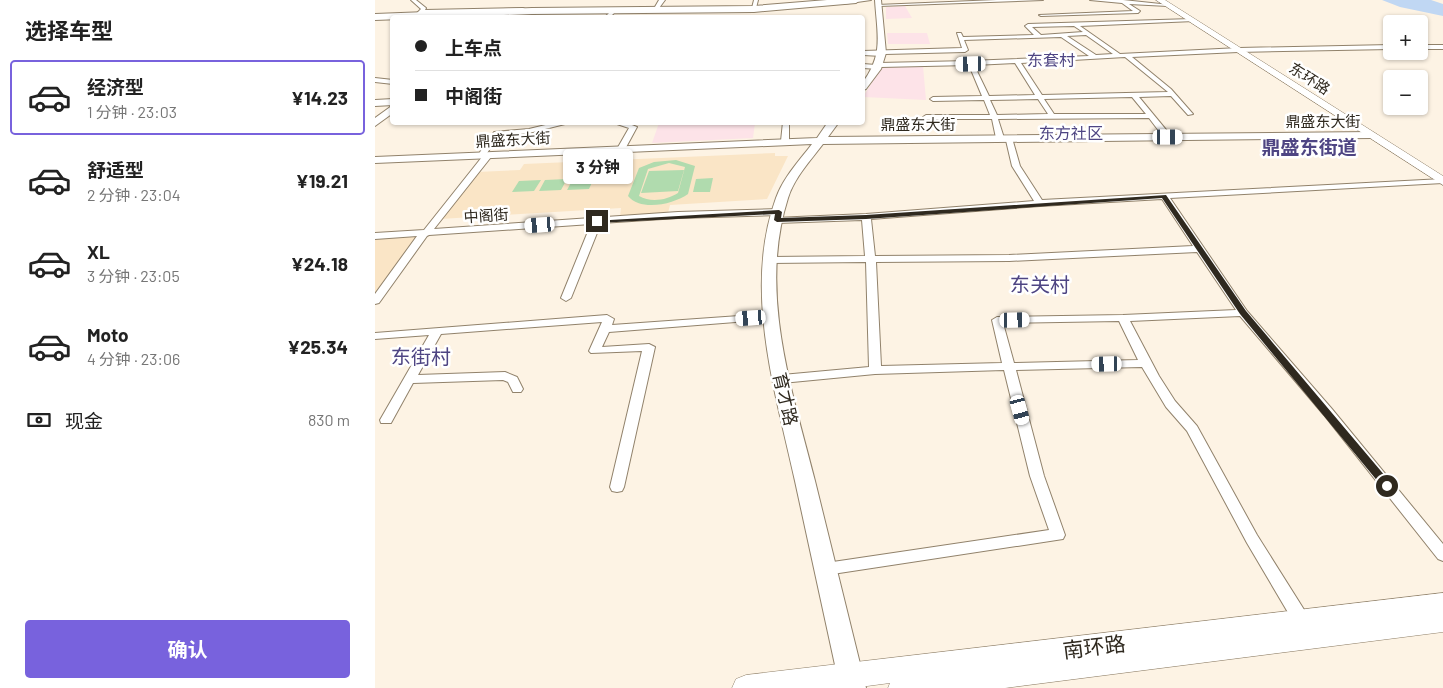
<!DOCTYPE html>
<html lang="zh">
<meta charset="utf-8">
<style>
body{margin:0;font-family:Barlow,"Noto Sans SC",sans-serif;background:#f2f2f2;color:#222;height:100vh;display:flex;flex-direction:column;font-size:19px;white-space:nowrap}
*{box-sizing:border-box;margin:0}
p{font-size:16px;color:#767676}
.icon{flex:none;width:28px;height:28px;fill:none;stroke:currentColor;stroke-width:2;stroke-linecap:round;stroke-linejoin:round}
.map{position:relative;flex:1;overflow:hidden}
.details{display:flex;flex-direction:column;background:#fff;width:375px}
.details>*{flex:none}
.guide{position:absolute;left:15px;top:15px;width:475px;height:110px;border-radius:5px;box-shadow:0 1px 4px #0004;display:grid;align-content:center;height:110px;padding:0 25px;background:#fff}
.buttons{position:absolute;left:1008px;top:15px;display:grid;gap:10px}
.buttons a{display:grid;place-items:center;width:45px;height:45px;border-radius:5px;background:#fff;box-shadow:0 1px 4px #0004;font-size:25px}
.end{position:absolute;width:22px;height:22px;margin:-11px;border:6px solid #2f291f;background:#fff;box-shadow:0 0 0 2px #fff}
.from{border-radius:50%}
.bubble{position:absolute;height:35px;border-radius:5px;background:#fff;box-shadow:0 1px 4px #0004;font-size:16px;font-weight:700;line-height:35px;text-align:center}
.car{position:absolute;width:15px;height:30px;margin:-15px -8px;border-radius:6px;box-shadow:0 0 4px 1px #0007;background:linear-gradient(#fff 24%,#345 0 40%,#fff 0 76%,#345 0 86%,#fff 0)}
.guide b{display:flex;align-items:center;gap:18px;height:48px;font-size:19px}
.guide b+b{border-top:1px solid #e0e0e0}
.guide i{width:12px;height:12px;background:#222}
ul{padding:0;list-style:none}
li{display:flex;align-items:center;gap:15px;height:75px;margin:0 10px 8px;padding:0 15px;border:2px solid transparent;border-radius:5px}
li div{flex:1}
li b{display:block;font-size:19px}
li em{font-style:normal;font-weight:700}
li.on{border-color:#7862dd}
li>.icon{width:45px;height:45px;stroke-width:1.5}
h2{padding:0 25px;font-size:22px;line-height:60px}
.pay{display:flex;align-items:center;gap:12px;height:55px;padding:0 25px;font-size:19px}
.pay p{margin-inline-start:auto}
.cta{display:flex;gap:10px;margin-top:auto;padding:10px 25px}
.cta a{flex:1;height:58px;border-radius:5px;background:#7862dd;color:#fff;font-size:20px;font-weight:700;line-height:58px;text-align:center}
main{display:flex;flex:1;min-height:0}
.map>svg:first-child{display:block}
</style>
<main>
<section class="details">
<h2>选择车型</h2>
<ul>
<li class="on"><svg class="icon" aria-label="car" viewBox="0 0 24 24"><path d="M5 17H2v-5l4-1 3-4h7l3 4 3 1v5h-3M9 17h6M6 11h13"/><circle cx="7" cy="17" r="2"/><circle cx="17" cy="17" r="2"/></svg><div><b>经济型</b><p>1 分钟 · 23:03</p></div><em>¥14.23</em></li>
<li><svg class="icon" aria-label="car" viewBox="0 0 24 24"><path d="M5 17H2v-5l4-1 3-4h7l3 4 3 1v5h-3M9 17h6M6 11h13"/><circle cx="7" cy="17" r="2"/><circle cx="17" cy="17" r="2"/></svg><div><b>舒适型</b><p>2 分钟 · 23:04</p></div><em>¥19.21</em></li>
<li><svg class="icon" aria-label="car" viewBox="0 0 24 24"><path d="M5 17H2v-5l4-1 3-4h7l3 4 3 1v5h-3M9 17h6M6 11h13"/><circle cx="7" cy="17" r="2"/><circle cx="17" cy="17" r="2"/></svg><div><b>XL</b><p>3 分钟 · 23:05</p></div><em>¥24.18</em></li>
<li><svg class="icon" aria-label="car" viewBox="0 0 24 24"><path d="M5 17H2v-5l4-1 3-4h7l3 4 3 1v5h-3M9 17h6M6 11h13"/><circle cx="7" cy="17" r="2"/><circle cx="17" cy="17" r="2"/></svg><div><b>Moto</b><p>4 分钟 · 23:06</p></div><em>¥25.34</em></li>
</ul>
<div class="pay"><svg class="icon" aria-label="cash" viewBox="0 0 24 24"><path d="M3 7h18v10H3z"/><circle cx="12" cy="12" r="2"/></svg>现金<p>830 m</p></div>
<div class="cta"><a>确认</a></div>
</section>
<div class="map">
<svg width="1068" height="688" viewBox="0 0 1068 688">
<rect width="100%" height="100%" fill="#fdf3e4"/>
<!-- commercial -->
<path fill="#fde3e8" d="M530,6l7,12 -26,1v-12z
M512,33h40l3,11h-42z
M507,66h41l3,34 -63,-3z
M284,123v-1l96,1 -2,15 -101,5z"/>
<!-- built -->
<path fill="#fae5c6" d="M400,153v3h13l-21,43 -97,6 -2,8 -48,3 1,-8 -181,11 37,-47 43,-2 4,-6z
M43,236l-43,57v-54z"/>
<!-- green -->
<path fill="#b0dbae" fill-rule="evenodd" d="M301,160l19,6 -7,28c-14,10 -47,18 -60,2l11,-28 15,-6zM294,163l16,4 -7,26c-11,7 -27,10 -39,3l9,-27z
M309,170l-6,21 -37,2 8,-22z
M219,178l-5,11 -22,1 6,-11z
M338,178l-3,14h-17l3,-13z
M192,179l-6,11 -22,1 6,-11z
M166,180l-7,11 -22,1 7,-11z"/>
<!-- water -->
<path fill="#c0d7f3" d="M1007,0h49l12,4v12l-43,-9z"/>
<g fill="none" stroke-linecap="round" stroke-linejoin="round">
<defs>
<path id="street" d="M36,0h5l10,8 -1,2 98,-2 2,1 -106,5 -2,-1 4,-4z
M379,0h4l-2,8 -2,1 -2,-1z
M482,0h14l-28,4 -2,-1z
M622,0h46l-164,6 -2,-1z
M715,0h33l47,5 -2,1 -39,-2 11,7 -2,2 -97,3 -2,-1 94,-4 -11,-8z
M236,11l4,1 -6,6h-5z
M817,19l2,2 -114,5 40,28 119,-6 152,-3v4l-153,3 -106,5 39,32 22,25 -5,1 -17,-19 -32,1 33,40 -4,2h-3l-16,-21 -151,1 6,19 -4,2 -4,-2 -4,-19h-66l-3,-2 3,-2h64l-6,-15 -51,1 -3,-2 3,-2 49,-1 -13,-31 -88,2 -3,2 -15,-1v-4l13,1 3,-2 90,-2 120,-5 -28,-19 -97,3 4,10 -3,2 -80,2 -3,2 -19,-1v-4l99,-3 -5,-15h4l2,4 71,-2 -9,-9 3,-2zM699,26l9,6 -42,3 -9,-8zM711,35l27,19 -17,1 -29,-19zM750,57l43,35 -126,3 -21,-32zM640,63l20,32 -46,1 -15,-31zM757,97l14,17h-92l-10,-15zM663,99l10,15 -51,1 -7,-15z
M1044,45h24v4h-24z
M0,78l18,2v4l-18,-2z
M183,122h15l-44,11 -30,3 -12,17h4v4l-57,72 244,-17 101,-3 4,3 -4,3 -101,3 -77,5 -30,75 -5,3 -5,-3 30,-74 -162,11 -2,1 -48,67 -4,1v-10l42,-58 -42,3v-6l49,-3 58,-73 -4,-2 16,-23 35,-3z
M236,122h13l13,5 -13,24 -7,-2 12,-21z
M408,122h6v19l-4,2 -4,-2z
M630,136l7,2 8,28 22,34 401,-21v4l-273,15 77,113 85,98 111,135v17l-5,-2 -114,-144 -84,-99 -110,5 29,55 16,25 22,25 60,109 51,81 2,5 -2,5 -6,2 -6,-2 -49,-83 -60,-112 -21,-24 -24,-40 -126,3 28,106 21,59 -2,4 -237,36 -6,-1 -2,-5 2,-5 6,-1 223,-33 -19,-54 -26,-106 -129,4 -93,9 -6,-4 6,-4 87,-8 -3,-105 -95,1 -5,-3 5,-3 94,-1 -3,-36 -85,3 -3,-1v-4l92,-4 168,-13 -22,-35zM787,199l31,47 -184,9 -134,1 -4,-37 169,-13zM822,252l39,58 -113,5 -126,2 -5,3 10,43 -121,3 -5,-104 133,-1zM744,321l19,39 -124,3 -11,-40z
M394,314l5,3 -1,2 -164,13 -7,15 47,-3 6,3 -31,140 -2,4 -5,1 -5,-1 -2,-4 32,-136 -51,2 -2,-2 13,-29 -161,12 -23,41 87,-3 12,5 6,12 -2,3h-8l-5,-10 -5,-2 -90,3 -22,40h-10l-1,-3 49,-85 -54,4v-6l232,-18 7,4 -2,6z"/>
<path id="secondary" d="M284,0h6l-9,12h-4z
M500,0h6l5,53 -5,16 -15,20 -3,1v-8c21,-28 14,-49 12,-82z
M18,99v6l-18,1v-6z
M18,105v8l-18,13v-8z
M453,122h11l-11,15 544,-5 5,3 -5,3 -549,6c-12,16 -29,34 -35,54 -30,94 4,192 27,283 17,69 34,138 51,207h-26c-15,-69 -30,-138 -45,-207 -20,-91 -52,-192 -19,-283 7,-20 23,-37 36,-54l-437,19v-6l442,-19z"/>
<path id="primary" d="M781,0h9l278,176v9z
M1068,593v39l-438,56h-117l2,-5 -38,5h-120l4,-9 10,-4z"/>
<path id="highway" d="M452,0h33l-4,3 -102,9 -222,2 -157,6v-6l157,-6 222,-2z"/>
</defs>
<!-- street casing -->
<use href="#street" stroke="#91826b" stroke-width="2"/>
<!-- secondary casing -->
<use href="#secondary" stroke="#91826b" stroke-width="2"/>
<!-- primary casing -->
<use href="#primary" stroke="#91826b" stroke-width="1"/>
<!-- highway casing -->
<use href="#highway" stroke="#91826b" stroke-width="2"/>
<!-- street -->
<use href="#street" fill="#fff" fill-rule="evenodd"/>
<!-- secondary -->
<use href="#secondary" fill="#fff" fill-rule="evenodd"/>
<!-- primary -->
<use href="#primary" fill="#fff" fill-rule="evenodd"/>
<!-- highway -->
<use href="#highway" fill="#fff" fill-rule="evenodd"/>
</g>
<!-- route -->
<path fill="#2f291f" d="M791,195l80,116 145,172v6h-7l-144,-175 -78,-116 -296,21 -89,3 -3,-2 1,-6 -178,9 -4,-2 186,-11 3,2 -1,6 85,-3z"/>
<g text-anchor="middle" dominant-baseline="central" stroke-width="5" stroke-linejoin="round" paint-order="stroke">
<!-- far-street labels -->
<g font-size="15" fill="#2f291f" stroke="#fff">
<text transform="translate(935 78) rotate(33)">东环路</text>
<text x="948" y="121">鼎盛东大街</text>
<text x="543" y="124">鼎盛东大街</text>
<text transform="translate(138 139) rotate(-3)">鼎盛东大街</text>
<text transform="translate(111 215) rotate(-4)">中阁街</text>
</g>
<!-- far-quarter labels -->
<g font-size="16" fill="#4e4583" stroke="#fff">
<text x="676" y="59">东套村</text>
<text x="696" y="132">东方社区</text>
</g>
<!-- street labels -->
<g font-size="18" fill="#2f291f" stroke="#fff">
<text transform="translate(411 399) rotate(77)">育才路</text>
</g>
<!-- far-district labels -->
<g font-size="19" font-weight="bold" fill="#4e4583" stroke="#fff">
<text x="934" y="146">鼎盛东街道</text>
</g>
<!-- quarter labels -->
<g font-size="20" fill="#4e4583" stroke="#fff">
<text x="665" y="284">东关村</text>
<text x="46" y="356">东街村</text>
</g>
<!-- near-street labels -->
<g font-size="21" fill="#2f291f" stroke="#fff">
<text transform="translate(719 646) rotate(-7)">南环路</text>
</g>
</g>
</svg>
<div class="buttons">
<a>+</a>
<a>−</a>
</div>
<i class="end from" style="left:1012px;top:486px"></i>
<i class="end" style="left:222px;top:221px"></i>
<div class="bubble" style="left:188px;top:149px;width:70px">3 分钟</div>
<i class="car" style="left:596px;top:64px;rotate:269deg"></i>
<i class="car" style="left:793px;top:137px;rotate:90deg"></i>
<i class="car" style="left:165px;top:225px;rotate:266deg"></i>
<i class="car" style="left:376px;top:318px;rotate:266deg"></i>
<i class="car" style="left:640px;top:320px;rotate:89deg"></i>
<i class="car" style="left:732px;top:364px;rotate:269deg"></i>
<i class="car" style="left:645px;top:410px;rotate:165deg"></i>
<div class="guide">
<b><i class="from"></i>上车点</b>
<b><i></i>中阁街</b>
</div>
</div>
</main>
